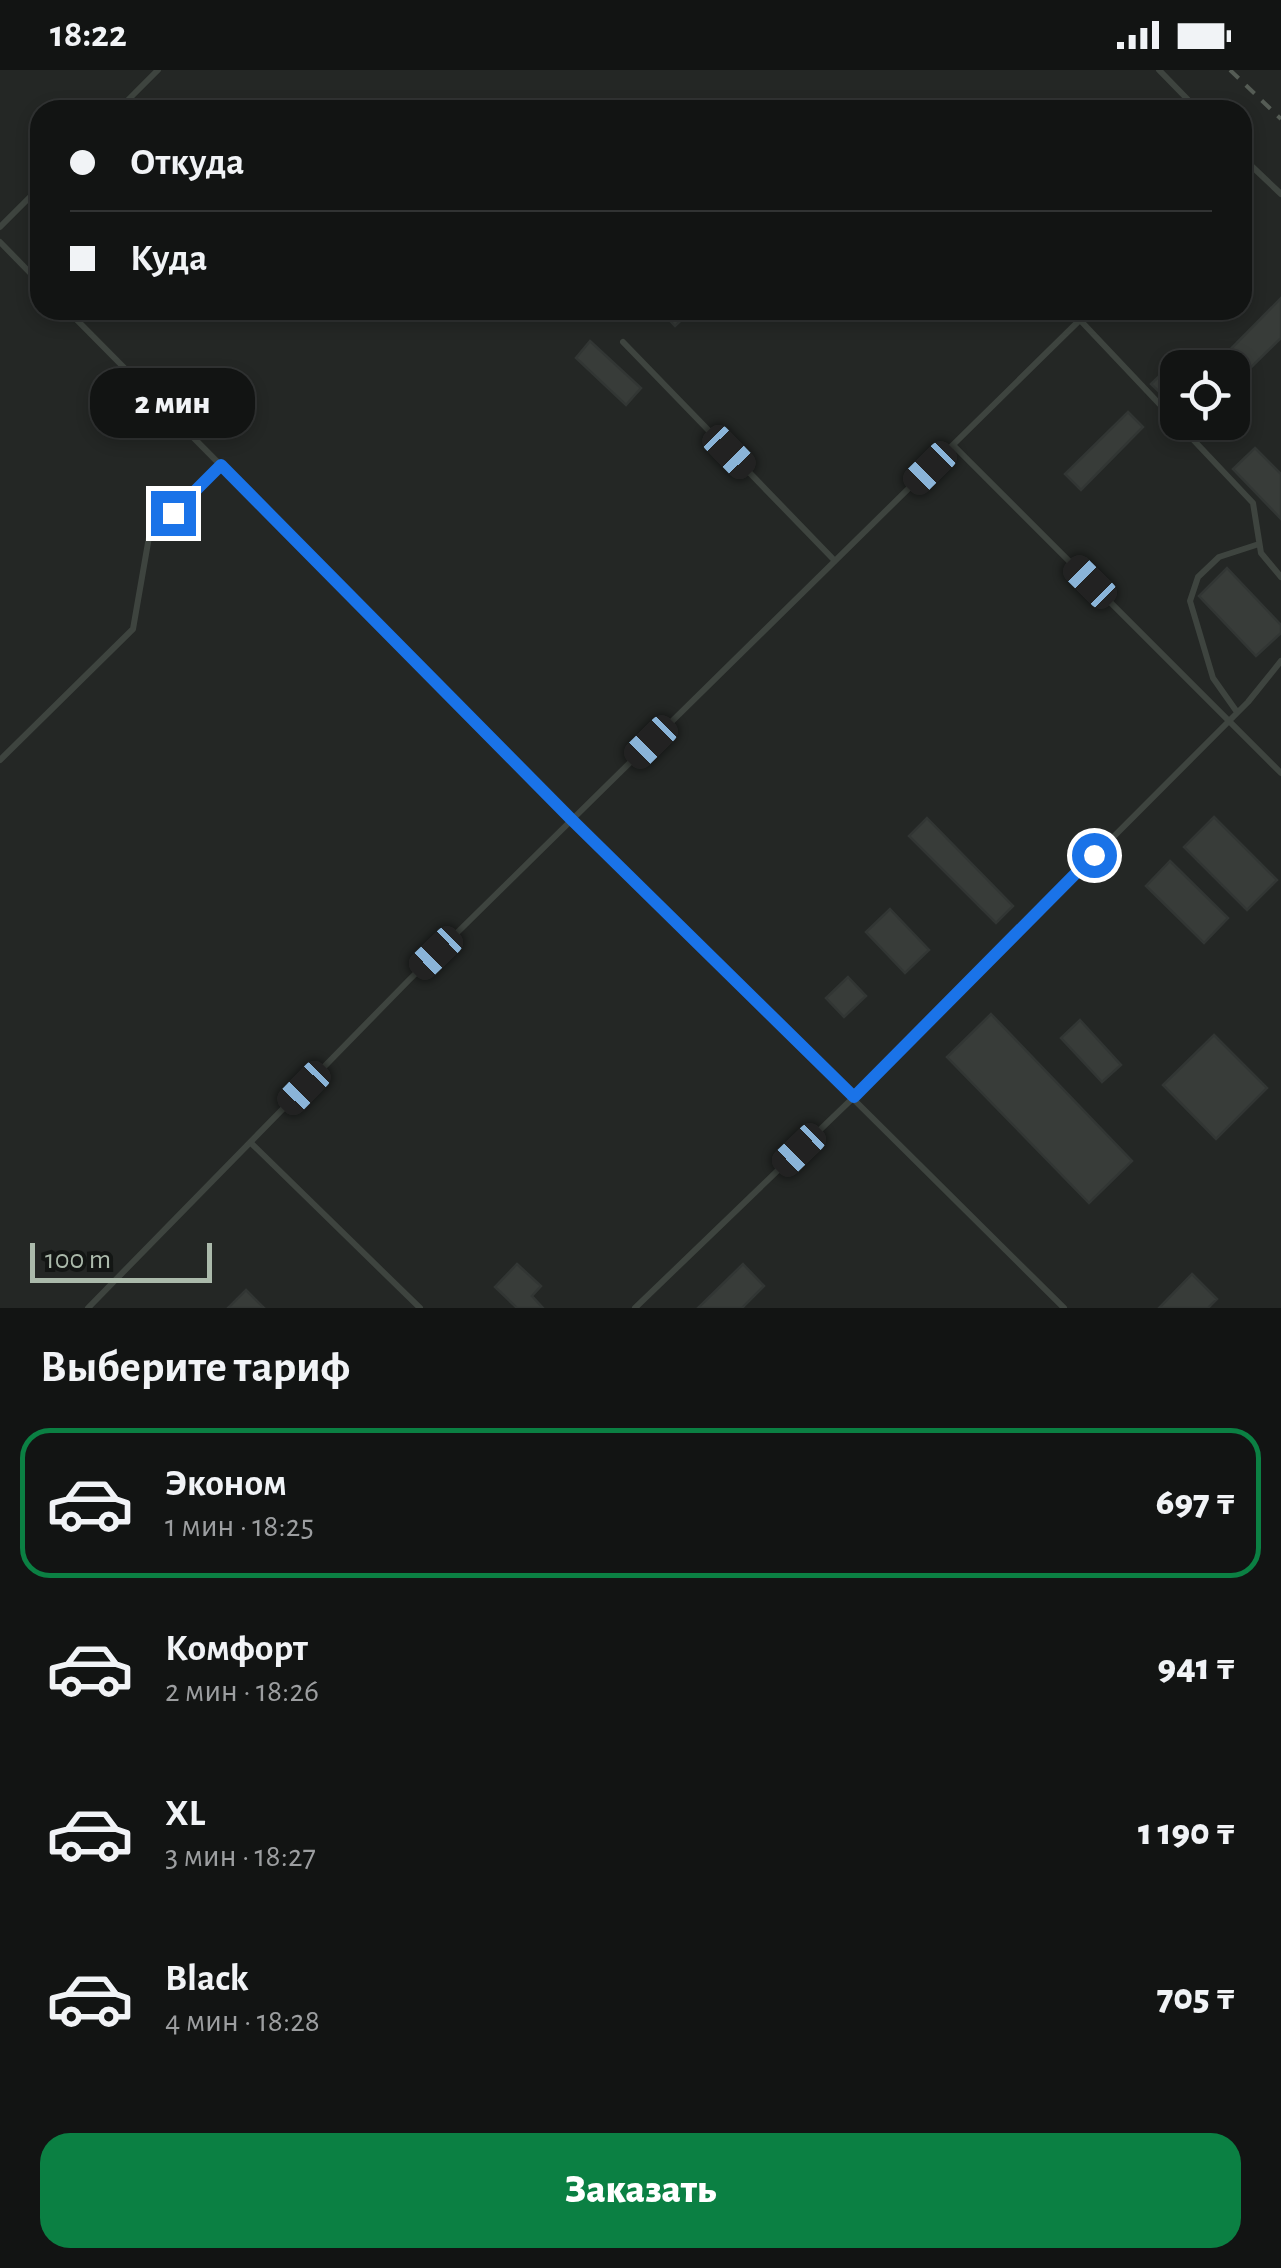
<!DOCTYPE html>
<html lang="ru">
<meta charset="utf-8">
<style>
body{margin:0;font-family:"Alegreya Sans",sans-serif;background:#1f2121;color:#f1f3f6;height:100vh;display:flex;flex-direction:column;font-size:38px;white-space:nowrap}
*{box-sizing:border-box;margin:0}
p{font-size:32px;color:#9c9ea0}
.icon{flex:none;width:55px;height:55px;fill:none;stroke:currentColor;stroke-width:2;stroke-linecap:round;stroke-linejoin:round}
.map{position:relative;height:1238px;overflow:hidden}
.details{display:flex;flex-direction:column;background:#121413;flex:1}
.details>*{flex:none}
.banner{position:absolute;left:30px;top:30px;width:1222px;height:220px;border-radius:30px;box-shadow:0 5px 15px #0003,0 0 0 2px #313333;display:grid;align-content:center;height:220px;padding:0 40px;background:#121413}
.controls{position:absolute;left:1160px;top:280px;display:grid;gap:20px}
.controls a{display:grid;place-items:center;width:90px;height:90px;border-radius:20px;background:#121413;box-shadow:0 5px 15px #0003,0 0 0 2px #313333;font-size:50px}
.scale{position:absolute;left:30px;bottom:25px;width:182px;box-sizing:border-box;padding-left:10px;border:5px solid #abbaab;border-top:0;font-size:28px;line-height:35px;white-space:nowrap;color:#abbaab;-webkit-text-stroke:8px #131614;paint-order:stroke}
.end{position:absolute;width:45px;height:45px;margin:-22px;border:12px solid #1a73e8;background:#fff;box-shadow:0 0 0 5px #fff}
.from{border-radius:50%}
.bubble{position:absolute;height:70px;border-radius:30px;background:#121413;box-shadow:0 5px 15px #0003,0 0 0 2px #313333;font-size:32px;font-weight:800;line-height:70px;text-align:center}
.car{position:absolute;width:30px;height:60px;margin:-30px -15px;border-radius:12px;box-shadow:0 0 8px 2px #0007;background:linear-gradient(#222 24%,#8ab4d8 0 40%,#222 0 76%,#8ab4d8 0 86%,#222 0)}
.banner b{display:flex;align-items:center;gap:35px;height:95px;font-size:38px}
.banner b+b{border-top:2px solid #313333}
.banner i{width:25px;height:25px;background:#f1f3f6}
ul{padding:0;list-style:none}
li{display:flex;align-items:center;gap:30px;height:150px;margin:0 20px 15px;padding:0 20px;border:5px solid transparent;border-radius:30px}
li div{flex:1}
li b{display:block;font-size:38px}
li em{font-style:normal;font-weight:800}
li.active{border-color:#0b8043}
li>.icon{width:90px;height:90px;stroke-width:1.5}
h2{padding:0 40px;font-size:45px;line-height:120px}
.action{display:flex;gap:20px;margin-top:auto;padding:20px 40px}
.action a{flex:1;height:115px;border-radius:30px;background:#0b8043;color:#fff;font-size:40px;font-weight:800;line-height:115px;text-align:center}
.status{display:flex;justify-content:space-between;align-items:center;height:70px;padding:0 50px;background:#121413;direction:ltr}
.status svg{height:28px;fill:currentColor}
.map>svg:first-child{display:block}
</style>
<div class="status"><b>18:22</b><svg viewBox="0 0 49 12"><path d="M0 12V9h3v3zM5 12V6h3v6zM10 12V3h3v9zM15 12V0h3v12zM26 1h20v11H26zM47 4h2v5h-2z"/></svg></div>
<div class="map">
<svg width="1281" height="1238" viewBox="0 0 1281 1238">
<rect width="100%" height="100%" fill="#181a19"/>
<!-- built -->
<path fill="#242725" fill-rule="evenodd" d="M0,0h1281v1238h-1281zM40,40h1202v200h-1202zM1178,298h54v54h-54z"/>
<!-- building -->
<path fill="#383c39" stroke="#323634" stroke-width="2.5" d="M1281,228v40l-49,48v-18h-20z
M660,240h32l-17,16z
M590,271l51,47 -15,17 -50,-47z
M1178,288v52l-27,-26z
M1128,342l15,15 -62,63 -16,-16z
M1255,378l26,26v45l-48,-50z
M1227,498l54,57v8l-25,23 -57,-60z
M1214,747l63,63 -30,30 -63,-63z
M927,748l86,88 -17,17 -87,-87z
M1170,791l58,57 -24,25 -58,-57z
M890,839l39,41 -24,23 -39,-41z
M848,907l18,19 -22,21 -18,-19z
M991,944l141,147 -43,42 -142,-146z
M1080,950l41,45 -19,17 -41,-44z
M1214,965l53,53 -51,51 -53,-54z
M517,1194l24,22 -9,10 11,12h-26l-22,-21z
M743,1194l21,22 -22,22h-44z
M1192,1204l25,25 -9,9h-49z
M246,1220l18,18h-36z"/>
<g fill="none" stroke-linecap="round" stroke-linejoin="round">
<!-- service -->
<path stroke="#3e443f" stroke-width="6" d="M1159,0l39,40
M118,40l40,-40
M1242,87l39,37
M0,157l40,-40
M0,172l40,41
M67,240l505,510 492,488
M1080,250l173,183 8,50 20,24
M623,272l212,219
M953,375l328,328
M1237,642l-24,-34 -23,-77 8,-24 21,-20 40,-13
M0,690l133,-131 16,-92 72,-72
M251,1073l169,165
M88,1238l321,-328 681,-670
M635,1238l219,-211 394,-395 33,-41"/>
<!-- rail -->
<path stroke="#555c55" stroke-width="4" stroke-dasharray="12 10" stroke-linecap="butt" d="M1230,0l51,49"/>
</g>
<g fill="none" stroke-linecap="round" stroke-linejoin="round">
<!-- route -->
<path stroke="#1a73e8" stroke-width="12" d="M173,443l48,-48 351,355 282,277 240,-242"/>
</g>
</svg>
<div class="controls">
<a><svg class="icon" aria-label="locate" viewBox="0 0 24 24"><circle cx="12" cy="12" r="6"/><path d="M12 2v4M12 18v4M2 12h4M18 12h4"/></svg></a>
</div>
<div class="scale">100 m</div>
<i class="end from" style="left:1094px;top:785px"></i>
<i class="end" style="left:173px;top:443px"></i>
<div class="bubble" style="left:90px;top:298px;width:165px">2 мин</div>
<i class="car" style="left:729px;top:382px;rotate:136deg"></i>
<i class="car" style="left:930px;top:398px;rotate:225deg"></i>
<i class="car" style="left:1090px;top:512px;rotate:315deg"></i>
<i class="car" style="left:651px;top:672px;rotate:225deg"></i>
<i class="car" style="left:436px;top:883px;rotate:226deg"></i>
<i class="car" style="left:304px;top:1018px;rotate:224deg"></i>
<i class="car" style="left:799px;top:1080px;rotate:226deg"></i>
<div class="banner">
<b><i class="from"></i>Откуда</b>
<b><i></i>Куда</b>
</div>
</div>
<section class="details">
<h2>Выберите тариф</h2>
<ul>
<li class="active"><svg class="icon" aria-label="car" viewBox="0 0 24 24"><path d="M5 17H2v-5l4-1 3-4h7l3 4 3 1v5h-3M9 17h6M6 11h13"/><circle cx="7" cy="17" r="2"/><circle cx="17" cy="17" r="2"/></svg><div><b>Эконом</b><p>1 мин · 18:25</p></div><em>697 ₸</em></li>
<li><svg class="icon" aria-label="car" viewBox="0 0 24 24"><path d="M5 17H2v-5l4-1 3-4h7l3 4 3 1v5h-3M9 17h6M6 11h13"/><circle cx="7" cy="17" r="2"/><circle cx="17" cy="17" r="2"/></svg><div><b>Комфорт</b><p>2 мин · 18:26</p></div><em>941 ₸</em></li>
<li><svg class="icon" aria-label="car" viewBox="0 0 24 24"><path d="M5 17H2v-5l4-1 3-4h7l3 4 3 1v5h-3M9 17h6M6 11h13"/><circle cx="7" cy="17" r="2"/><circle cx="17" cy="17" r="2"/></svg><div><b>XL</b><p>3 мин · 18:27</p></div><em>1 190 ₸</em></li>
<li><svg class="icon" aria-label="car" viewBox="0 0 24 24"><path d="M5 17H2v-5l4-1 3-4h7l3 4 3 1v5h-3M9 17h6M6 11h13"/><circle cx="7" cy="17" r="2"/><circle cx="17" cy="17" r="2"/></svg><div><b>Black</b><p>4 мин · 18:28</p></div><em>705 ₸</em></li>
</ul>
<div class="action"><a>Заказать</a></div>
</section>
